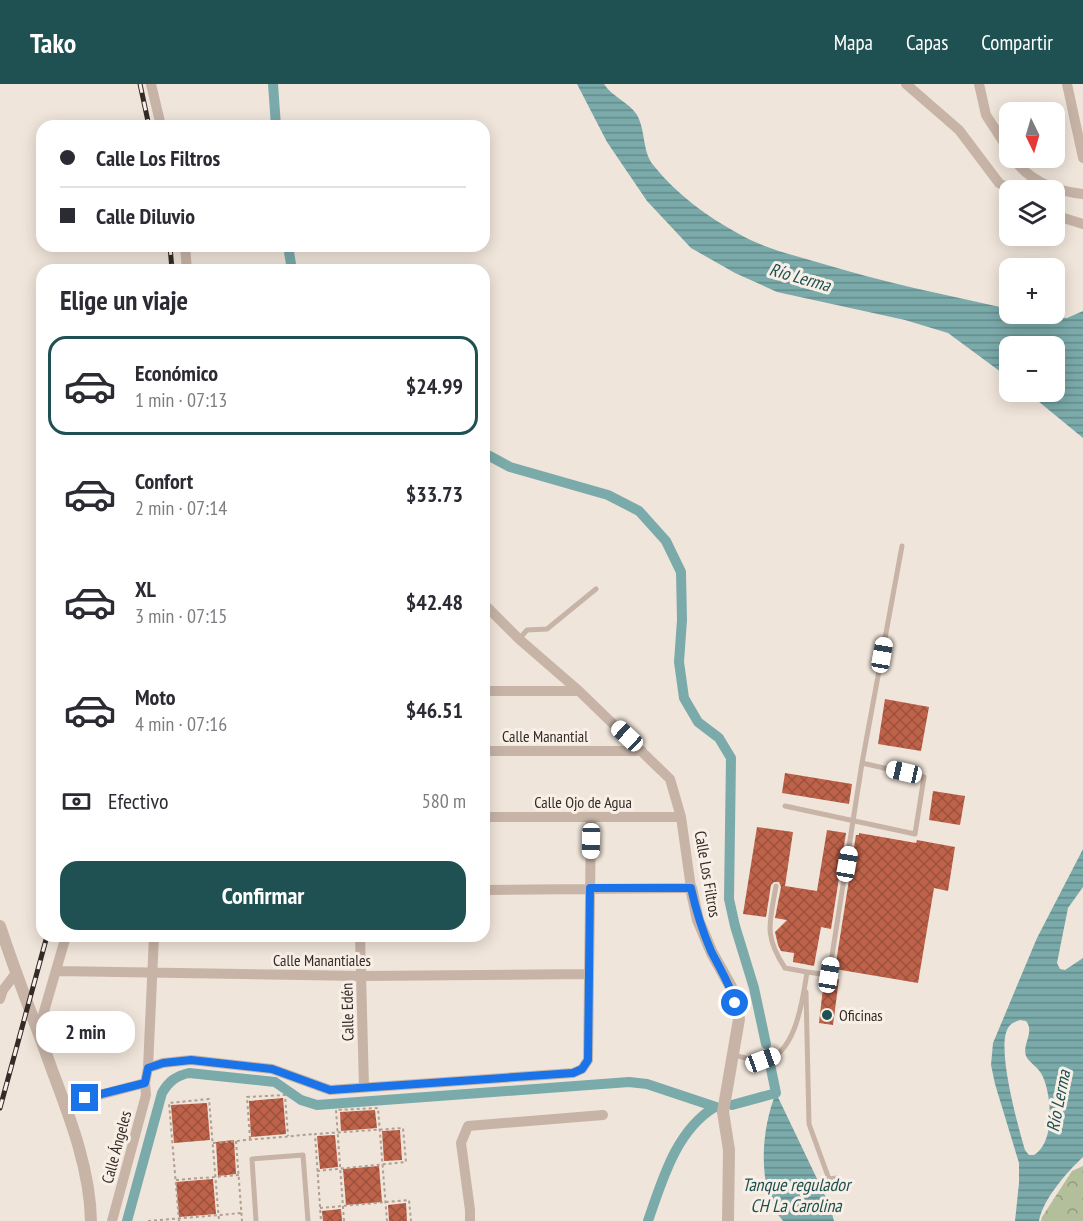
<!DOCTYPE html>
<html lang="es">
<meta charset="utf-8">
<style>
body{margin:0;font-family:"PT Sans Narrow",sans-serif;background:#f7f7f7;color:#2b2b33;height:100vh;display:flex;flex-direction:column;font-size:22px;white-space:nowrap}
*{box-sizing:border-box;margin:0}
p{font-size:20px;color:#7c7c81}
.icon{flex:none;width:33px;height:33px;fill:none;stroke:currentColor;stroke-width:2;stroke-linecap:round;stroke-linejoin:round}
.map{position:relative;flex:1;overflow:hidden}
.panel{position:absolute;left:36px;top:180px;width:454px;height:678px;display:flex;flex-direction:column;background:#fff;border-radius:18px;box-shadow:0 3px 15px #0003}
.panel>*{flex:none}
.hud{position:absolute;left:36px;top:36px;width:454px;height:132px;border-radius:18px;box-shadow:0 3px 15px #0003;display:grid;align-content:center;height:132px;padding:0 24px;background:#fff}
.needle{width:39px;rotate:175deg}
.buttons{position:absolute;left:999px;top:18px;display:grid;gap:12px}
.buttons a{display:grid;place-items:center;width:66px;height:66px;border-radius:12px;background:#fff;box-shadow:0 3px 15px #0003;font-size:30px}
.end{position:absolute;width:27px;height:27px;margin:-14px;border:8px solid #1a73e8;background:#fff;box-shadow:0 0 0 3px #fff}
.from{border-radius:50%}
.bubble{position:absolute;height:42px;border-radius:18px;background:#fff;box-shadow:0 3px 15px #0003;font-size:20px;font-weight:600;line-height:42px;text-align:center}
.car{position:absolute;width:18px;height:36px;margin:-18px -9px;border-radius:8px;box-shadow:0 0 4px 2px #0007;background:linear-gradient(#fff 24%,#345 0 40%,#fff 0 76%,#345 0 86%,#fff 0)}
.hud b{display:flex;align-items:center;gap:21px;height:57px;font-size:22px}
.hud b+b{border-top:2px solid #e1e1e2}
.hud i{width:15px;height:15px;background:#2b2b33}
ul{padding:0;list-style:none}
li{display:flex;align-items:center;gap:18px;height:99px;margin:0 12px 9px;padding:0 12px;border:3px solid transparent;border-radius:18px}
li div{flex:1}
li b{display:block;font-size:22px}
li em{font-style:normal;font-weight:600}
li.on{border-color:#1f5152}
li>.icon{width:54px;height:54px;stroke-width:1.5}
h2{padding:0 24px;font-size:27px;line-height:72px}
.pay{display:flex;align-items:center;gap:15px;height:66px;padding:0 24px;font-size:22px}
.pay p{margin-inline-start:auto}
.button{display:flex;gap:12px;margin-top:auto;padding:12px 24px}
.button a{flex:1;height:69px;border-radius:18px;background:#1f5152;color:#fff;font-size:24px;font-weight:600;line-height:69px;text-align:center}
header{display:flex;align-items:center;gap:36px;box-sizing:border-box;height:84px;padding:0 30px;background:#1f5152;color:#fff}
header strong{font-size:28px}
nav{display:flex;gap:33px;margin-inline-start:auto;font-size:21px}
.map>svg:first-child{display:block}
</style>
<header>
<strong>Tako</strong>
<nav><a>Mapa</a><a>Capas</a><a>Compartir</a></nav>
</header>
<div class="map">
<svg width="1083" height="1137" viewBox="0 0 1083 1137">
<defs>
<pattern id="park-crowns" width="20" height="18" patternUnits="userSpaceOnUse" patternTransform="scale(1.5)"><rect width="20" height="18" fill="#b3be9b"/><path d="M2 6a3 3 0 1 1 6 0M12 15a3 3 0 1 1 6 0" fill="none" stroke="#929b7e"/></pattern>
<pattern id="water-rules" width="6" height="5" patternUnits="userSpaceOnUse" patternTransform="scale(1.5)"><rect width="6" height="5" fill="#7baaab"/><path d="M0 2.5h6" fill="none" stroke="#668b8b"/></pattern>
<pattern id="building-cross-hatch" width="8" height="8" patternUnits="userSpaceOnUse" patternTransform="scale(1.5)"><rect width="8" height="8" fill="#be6249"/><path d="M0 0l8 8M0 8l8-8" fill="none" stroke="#9b513d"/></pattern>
</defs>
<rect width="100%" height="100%" fill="#f0e5da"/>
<!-- park -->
<path fill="url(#park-crowns)" d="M1083,1082v55h-42l1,-4 30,-46z"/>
<!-- water -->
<path fill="url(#water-rules)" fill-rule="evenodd" d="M577,0h27c8,13 25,18 33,31 9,16 5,37 17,51 22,28 54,51 85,68 24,14 54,21 81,29 62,19 126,32 189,46l1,5 57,4 16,-7v127l-56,-46h27v-46h-44l-1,32 -61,-45 -43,-13 -128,-28 -42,-19 -44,-25 -44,-47 -40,-59z
M1083,765v38l-15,21 -11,55 3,6 5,1 18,-12v199c-16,15 -40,42 -44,64h-24l4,-38v-20l-24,-79 -4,-19 2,-22 44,-105zM1020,936l6,1c9,11 -4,23 0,35 3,7 13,11 17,21 9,21 12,65 -9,78h-5l-4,-5c-7,-24 -29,-102 -17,-122 3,-5 7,-6 12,-8z
M776,1009l54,113 4,15h-51c-27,-31 -22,-92 -7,-128z"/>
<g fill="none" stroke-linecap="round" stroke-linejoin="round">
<!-- canal -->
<path stroke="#7baaab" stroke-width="10" d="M273,0l3,42
M288,162l4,24
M484,369l26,14 98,28 31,16 27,30 15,31 1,48 -3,42 5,36 14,24 21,16 12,20 -2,141 6,27 19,62 12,56
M732,1021l44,-12 -6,-29
M127,1137l35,-128c7,-12 14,-17 27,-20l86,9 26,18 16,5 312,-23 18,2 69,23
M648,1137c14,-40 28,-91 67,-114"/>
</g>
<!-- building -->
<path fill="url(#building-cross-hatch)" d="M885,615l44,8 -8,44 -43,-7z
M785,689l67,11 -3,20 -67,-11z
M933,707l32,5 -5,29 -31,-5z
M757,743l36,5 -8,54 32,5 10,-61 19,3 -15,96 -10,-2 -7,39 -21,-4 1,-9 -13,-2 -3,-6 -3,-13 12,-12 -12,-2 6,-31 -2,-5h-5l-3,3 -5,32 -23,-3z
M859,749l57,10 1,-3 38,7 -7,44 -14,-3 -16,95 -83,-14 21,-134h3z
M833,894l6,1 -6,46 -14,-2 5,-44z
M283,1014l3,36 -35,3 -2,-36z
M207,1019l3,37 -36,3 -3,-38z
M375,1026l2,18 -36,3 -1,-19z
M400,1046l2,30 -18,1 -2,-30z
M335,1051l3,32 -18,2 -3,-33z
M234,1056l2,34 -18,2 -2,-34z
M379,1082l3,36 -36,3 -3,-36z
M213,1095l3,35 -37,3 -3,-35z
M406,1119l1,18h-18l-1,-16z
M341,1125l1,12h-19l-1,-10z"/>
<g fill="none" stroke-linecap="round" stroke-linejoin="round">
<!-- path -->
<path stroke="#b29e91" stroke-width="2" stroke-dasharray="3 3" stroke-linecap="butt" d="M250,1055l-3,-42 38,-2 3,41
M236,1057l6,80
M213,1059l102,-9
M317,1087l89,-9 -3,-34 -88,6 6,87
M176,1096l63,-5
M320,1124l89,-8 2,21
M148,1137l94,-8
M179,1137l-10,-118 40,-4 10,122
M344,1137l-8,-111 42,-2 9,113"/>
<!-- service -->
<path stroke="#c7b4a7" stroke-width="5" d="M519,555l8,-9 20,-1 49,-40
M785,722l130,28 9,-57 -62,-14
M776,802c-6,36 -13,49 9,82l22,4
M806,908l3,132 20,55 8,-1
M734,971c8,2 19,6 28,5 34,-2 41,-63 45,-88l22,3 33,-212 40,-217
M256,1137l-4,-62 51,-4 5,66"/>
<!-- minor -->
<path stroke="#c7b4a7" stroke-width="10" d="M151,0l10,42
M906,0l53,46 40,53 12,7
M979,0l7,31 24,37
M1067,0l16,74
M1013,74c16,23 43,33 70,36
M1054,131l29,9
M185,162l2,24
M484,520l35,35 60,52 91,88 11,38 10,71 -207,2
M484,607h95
M484,667h158
M484,733h197
M360,852l4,151
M56,887l305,5 228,-2
M0,915l3,-9 13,-17
M38,948l28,-96
M148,984l15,-5 28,-3 81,9 58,21 243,-17 9,-4 6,-9 3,-243
M65,1020l80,-21
M112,1137l34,-126 -1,-12 3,-15 6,-132
M470,1137v-11l-9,-67 7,-17 135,-11"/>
<!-- tertiary -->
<path stroke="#c7b4a7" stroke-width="12" d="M691,804l7,32 14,33 19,34 8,32 -16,93 6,38 -1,71
M0,842c16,49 35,96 52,144 18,48 38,99 39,151"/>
<defs>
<path id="rail" d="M140,0l9,42
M170,162l2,24
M0,1024l47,-172"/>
</defs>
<!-- rail casing -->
<use href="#rail" stroke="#342b27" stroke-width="5"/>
<!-- rail -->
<use href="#rail" stroke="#f8efe6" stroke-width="3" stroke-dasharray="9" stroke-linecap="butt"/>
</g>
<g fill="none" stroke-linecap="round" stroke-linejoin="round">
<!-- route -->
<path stroke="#1a73e8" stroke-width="8" d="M85,1014l60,-15 3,-15 15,-5 28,-3 81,9 58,21 243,-17 9,-4 6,-9 2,-172h101c5,23 11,42 20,63 9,18 19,33 24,52"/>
</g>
<!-- markers -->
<circle fill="#1f5152" stroke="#f8efe6" stroke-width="2" cx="827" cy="931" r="6"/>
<g text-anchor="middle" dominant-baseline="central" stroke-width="6" stroke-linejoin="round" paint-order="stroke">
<!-- street labels -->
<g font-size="16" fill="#342b27" stroke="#f8efe6">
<text x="545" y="652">Calle Manantial</text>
<text x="583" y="718">Calle Ojo de Agua</text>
<text transform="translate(708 790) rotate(80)">Calle Los Filtros</text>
<text x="322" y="876">Calle Manantiales</text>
<text transform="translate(347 928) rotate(-91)">Calle Edén</text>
<text transform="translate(116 1063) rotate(-75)">Calle Ángeles</text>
</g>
<!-- poi labels -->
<g font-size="16" fill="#342b27" stroke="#f8efe6" text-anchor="start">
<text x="839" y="931">Oficinas</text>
</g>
<!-- water labels -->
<g font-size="18" font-style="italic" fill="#1f5152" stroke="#f8efe6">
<text transform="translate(800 193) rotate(16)">Río Lerma</text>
<text transform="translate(1058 1017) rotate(-79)">Río Lerma</text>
<text x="796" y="1100">Tanque regulador<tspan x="796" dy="21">CH La Carolina</tspan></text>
</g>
</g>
</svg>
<div class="buttons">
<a><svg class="needle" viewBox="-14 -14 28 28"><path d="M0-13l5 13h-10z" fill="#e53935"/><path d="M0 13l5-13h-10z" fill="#7c7c81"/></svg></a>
<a><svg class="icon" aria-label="layers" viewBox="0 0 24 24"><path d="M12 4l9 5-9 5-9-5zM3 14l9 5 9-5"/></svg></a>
<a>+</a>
<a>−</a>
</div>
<i class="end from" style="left:735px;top:919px"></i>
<i class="end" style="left:85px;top:1014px"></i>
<div class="bubble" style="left:36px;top:927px;width:99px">2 min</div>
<i class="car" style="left:882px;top:571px;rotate:10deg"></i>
<i class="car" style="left:627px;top:652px;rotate:313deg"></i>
<i class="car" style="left:904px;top:688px;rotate:283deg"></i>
<i class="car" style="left:591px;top:757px;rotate:181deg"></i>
<i class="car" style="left:847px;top:780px;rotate:10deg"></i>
<i class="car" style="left:829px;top:891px;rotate:9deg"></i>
<i class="car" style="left:763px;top:976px;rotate:70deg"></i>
<div class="hud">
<b><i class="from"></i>Calle Los Filtros</b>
<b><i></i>Calle Diluvio</b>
</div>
<section class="panel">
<h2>Elige un viaje</h2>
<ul>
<li class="on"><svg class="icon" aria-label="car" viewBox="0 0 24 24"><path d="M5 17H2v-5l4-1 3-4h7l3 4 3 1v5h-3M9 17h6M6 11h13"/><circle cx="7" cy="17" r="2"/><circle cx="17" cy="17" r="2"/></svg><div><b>Económico</b><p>1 min · 07:13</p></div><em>$24.99</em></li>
<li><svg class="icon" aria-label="car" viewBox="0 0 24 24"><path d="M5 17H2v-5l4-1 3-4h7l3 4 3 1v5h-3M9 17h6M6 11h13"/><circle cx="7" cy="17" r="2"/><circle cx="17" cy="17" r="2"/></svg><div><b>Confort</b><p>2 min · 07:14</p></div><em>$33.73</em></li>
<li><svg class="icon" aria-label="car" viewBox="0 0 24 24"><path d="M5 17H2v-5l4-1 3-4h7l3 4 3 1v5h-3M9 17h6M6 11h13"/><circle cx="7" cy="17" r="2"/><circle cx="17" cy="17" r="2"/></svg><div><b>XL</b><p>3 min · 07:15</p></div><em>$42.48</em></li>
<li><svg class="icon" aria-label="car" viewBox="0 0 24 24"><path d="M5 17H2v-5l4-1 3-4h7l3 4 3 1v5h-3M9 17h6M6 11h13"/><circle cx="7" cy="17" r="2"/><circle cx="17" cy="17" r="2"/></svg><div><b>Moto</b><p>4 min · 07:16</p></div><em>$46.51</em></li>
</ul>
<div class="pay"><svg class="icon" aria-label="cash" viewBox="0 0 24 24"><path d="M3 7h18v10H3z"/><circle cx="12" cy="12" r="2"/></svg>Efectivo<p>580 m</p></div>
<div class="button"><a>Confirmar</a></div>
</section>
</div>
